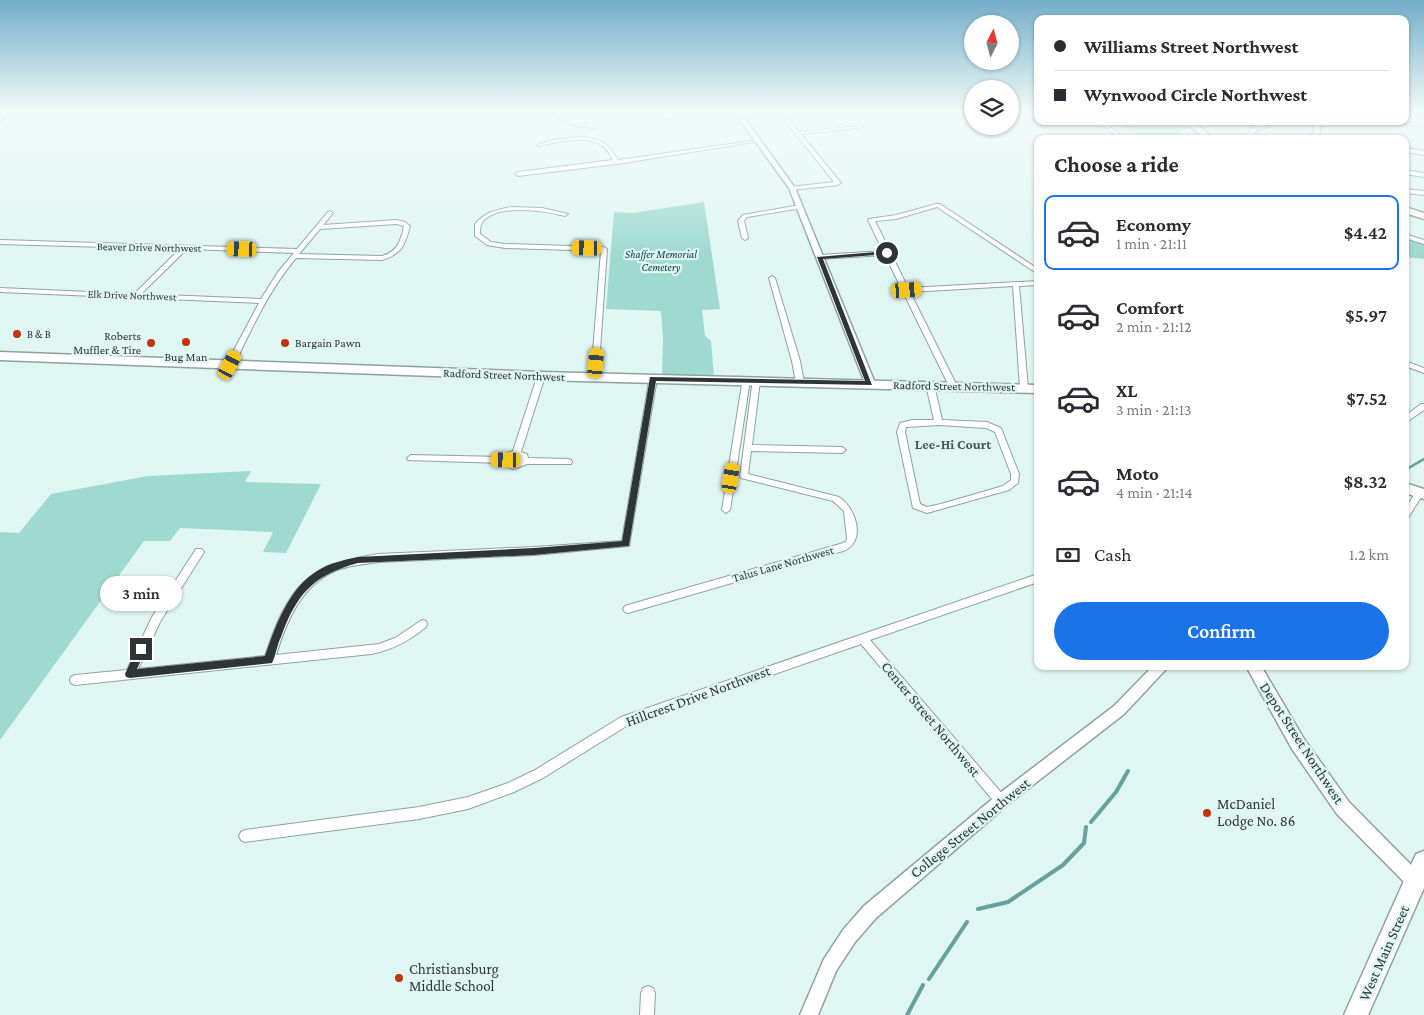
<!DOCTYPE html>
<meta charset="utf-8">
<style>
body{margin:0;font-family:"Crimson Pro",serif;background:#f7f7f7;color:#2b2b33;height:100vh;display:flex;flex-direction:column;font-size:19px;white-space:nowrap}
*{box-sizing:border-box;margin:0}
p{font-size:16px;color:#7c7c81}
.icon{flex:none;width:28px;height:28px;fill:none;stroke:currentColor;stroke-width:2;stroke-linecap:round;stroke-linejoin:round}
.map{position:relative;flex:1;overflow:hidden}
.drawer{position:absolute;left:1034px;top:135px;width:375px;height:535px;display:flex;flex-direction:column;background:#fff;border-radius:10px;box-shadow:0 1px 4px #0004}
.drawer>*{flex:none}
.top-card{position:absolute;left:1034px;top:15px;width:375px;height:110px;border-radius:10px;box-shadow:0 1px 4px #0004;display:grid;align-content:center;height:110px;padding:0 20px;background:#fff}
.needle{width:32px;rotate:6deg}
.fabs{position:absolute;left:964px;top:15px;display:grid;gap:10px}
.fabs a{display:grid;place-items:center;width:55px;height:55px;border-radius:50%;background:#fff;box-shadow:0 1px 4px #0004;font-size:25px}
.end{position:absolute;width:22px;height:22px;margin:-11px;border:6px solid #2d3634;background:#fff;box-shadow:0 0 0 2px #fff}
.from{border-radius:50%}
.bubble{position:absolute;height:35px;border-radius:18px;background:#fff;box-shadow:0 1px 4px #0004;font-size:16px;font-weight:600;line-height:35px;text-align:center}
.car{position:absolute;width:15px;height:30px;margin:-15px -8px;border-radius:6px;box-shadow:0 0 4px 1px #0007;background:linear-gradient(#f5c518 24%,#345 0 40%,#f5c518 0 76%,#345 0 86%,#f5c518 0)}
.top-card b{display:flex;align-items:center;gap:18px;height:48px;font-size:19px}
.top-card b+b{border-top:1px solid #e1e1e2}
.top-card i{width:12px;height:12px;background:#2b2b33}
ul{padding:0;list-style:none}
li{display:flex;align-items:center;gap:15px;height:75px;margin:0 10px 8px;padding:0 10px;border:2px solid transparent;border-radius:10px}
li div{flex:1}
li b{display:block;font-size:19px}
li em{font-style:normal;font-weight:600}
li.current{border-color:#1a73e8}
li>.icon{width:45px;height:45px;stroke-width:1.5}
h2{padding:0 20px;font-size:22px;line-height:60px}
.pay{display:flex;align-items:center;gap:12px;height:55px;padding:0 20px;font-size:19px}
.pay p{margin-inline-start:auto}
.button{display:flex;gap:10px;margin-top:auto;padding:10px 20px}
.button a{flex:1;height:58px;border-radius:30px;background:#1a73e8;color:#fff;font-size:20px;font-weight:600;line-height:58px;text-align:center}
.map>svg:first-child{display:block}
</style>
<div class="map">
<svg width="1424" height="1015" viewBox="0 0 1424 1015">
<rect width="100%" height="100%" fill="#e0f6f2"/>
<!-- green -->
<path fill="#9fdad1" d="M1175,122l16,6 -13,1 5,10h-38l-24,-13z
M704,202l16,107 -18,1 3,26 6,5 3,35 -50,-1 -2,-1 1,-35 -2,-28 -55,-2 8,-97 19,1z
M1405,238l19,7v14l-19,-2z
M251,471l-6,11 76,2 -35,69 -23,-1 10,-20 -93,-4 -10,13h-26l-144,199v-208l19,1 32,-39 97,-18z"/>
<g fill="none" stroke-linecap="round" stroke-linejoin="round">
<!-- stream-far2 -->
<path stroke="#65a29a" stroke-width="1" d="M553,112c9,16 29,15 45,17
M1259,139l2,-3 -4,-4 11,-5 6,-6"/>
<!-- stream-far1 -->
<path stroke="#65a29a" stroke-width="2.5" d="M1405,470l19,-11"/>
<!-- stream -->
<path stroke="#65a29a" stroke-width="4" d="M1091,822l25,-30 12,-21
M978,909l30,-7 55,-37 21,-22 2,-16
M929,979l38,-57
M907,1015l16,-30"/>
<defs>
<path id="minor" d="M663,112h4l3,7h-4z
M778,112h4l17,20 59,-6c11,-17 28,-16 46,-14l-2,1 -28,2 -7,5 -7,8 -59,6 40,49 -3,2 -46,5 -2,-1v-2l44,-5z
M1097,121h5l23,18h-5z
M1264,121h6l-13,8 -8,10h-5l9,-12z
M1390,121h13l21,4v2z
M1314,135l20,3 2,1 -24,-2v-2z
M579,137c21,1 28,5 39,23l140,-20 2,1 -143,23 -99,12 -3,-2 3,-2 95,-12c-3,-5 -6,-12 -12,-15 -15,-10 -45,-3 -62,1l-2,-1 16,-5z
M1405,148l19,3v4l-19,-3z
M1405,170l19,3v4l-19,-3z
M1405,189l19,2v4l-19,-2z
M936,204h4l98,65v5l-101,-67 -41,12 -21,2 33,67 130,-7v4l-19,1 9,102 -1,2h-6l-1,-2 -7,-102 -103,6 47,94 -4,2 -4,-2 -64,-131 -65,4 -3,-2 3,-2 63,-4 -15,-31 1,-1 27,-4z
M800,205l3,2 -1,1 -55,9 -3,4 4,17 -3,2 -3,-2 -4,-17 5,-6z
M511,207l31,1 26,6 -3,2c-19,-5 -71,-13 -83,7 -2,3 -2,8 -2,11l11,8 14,2 99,3 3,2 -9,130h-3l-4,-2 10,-126 -96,-3 -18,-3 -12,-9v-12c10,-12 21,-14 36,-17z
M330,211l3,2 -10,12 73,-5 9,2 5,4c-5,19 -8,28 -28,34l-86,-2c-27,32 -44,70 -62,107l-4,2 -4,-2 33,-62 -259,-11v-4l134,6 46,-45 -180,-5v-4l297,9 31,-37zM396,224l8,2c-3,15 -7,26 -22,30l-83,-2 21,-25zM187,249l107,4 -16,19 -17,27 -120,-5z
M1405,234l19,6v4l-19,-6z
M772,276l3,2 25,83 4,21 -1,2h-3l-4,-2 -4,-21 -23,-83z
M1405,361l19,7v5l-19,-7z
M538,374h6l1,2 -24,76 6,2 1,4 40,1 3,1 1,2 -1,2h-44l-13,5 -10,-3 -1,-3 -95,-3 -1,-2 4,-3 91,2 1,-2 10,-4zM517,456l3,1 -1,4 -5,2 -3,-1 -1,-4z
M650,376h6l1,2 -28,168 -95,9 -155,7c-14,2 -29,3 -42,8 -36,15 -50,50 -61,85l103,-11 16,-6 27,-18 4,1 1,3 -1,3c-17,14 -34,23 -55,27l-296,31 -4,-2 -1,-3 1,-3 4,-2 52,-5 25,-53 44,-68h6l2,3 -44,70 -22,47 127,-13c23,-69 40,-91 114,-102l155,-7 88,-6z
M743,378h3l4,2 -20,130 -4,3 -4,-3z
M753,379h6l1,2 -8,64 90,2 4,3 -4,3 -91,-2 -3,23 91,23c17,11 28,45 4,54l-215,62 -3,-1 -2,-3 2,-3 3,-1 212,-61 6,-2 1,-3 -3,-28 -11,-10 -92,-23 -1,-2z
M927,383h6l1,2 8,35 45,2 14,6 18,46 -1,9 -9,7 -82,23 -14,-5 -16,-76 3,-9 12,-3h22l-8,-35zM939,425l47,3 9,4 16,42v6l-8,6 -62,18 -14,3 -7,-3 -15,-72 1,-5z
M1421,404h3v6l-19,13v-7z
M1416,488l3,1 2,8 -13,21 -3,1v-10l8,-12 -1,-6z
M1038,574v8l-168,58 135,157 2,4 -2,4 -4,2 -4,-2 -136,-161 -233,81 -85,53 -29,14 -46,17 -49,10 -174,23 -4,-2 -2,-4 2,-4 4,-2 174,-23 49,-10 40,-14 27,-13 86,-53z
M648,986l5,2 2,5 -1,22h-14l1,-22 2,-5z"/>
<path id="tertiary" d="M1,112h6l-7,9z
M734,112h6l55,76 80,195 -2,2 -3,1 -5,-3 -76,-195z
M1313,121h6l1,11 -5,7h-7l6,-7z
M1153,666h16l-45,48 -118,92 -130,112 -21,24 -19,29 -18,44h-18l24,-56 19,-29 21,-24 132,-110 118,-90z"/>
<path id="secondary" d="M1246,666h15l43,73 45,63 73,74 2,3 -2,9 -6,3 -6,-3 -73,-74 -45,-65z"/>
<path id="primary" d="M1184,121h9l21,18h-9z
M1405,207l19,6v6l-19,-6z
M0,352l541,20 497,13v8l-497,-13 -541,-20z
M1405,483l19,6v10l-19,-6z
M1424,851v37l-56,127h-24l72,-161z"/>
</defs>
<!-- minor casing -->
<use href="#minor" stroke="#8ea29f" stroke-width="2"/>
<!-- tertiary casing -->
<use href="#tertiary" stroke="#8ea29f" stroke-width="3"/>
<!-- secondary casing -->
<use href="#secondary" stroke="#8ea29f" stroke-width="3"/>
<!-- primary casing -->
<use href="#primary" stroke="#8ea29f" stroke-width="3"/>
<!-- minor -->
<use href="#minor" fill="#fff" fill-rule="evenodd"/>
<!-- tertiary -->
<use href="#tertiary" fill="#fff" fill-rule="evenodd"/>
<!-- secondary -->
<use href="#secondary" fill="#fff" fill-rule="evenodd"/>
<!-- primary -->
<use href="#primary" fill="#fff" fill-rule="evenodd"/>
</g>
<!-- sky -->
<linearGradient id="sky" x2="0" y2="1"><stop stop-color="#73adc9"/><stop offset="0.44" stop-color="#f1fbf9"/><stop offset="1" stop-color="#f1fbf9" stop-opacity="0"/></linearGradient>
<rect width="1424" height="254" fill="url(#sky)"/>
<!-- route -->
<path fill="#2d3634" d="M887,251l2,3 -66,5 49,126 -216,-4 -27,165 -95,9 -176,8c-45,12 -62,32 -77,74 -4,8 -5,18 -9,26l-142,15 -4,-1 -1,-3 13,-28 3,-1 5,4 -9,20 128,-13c10,-30 24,-68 52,-85 12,-8 27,-11 41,-14l176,-9 88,-7 28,-164 215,4 -48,-124z"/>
<!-- markers -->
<g fill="#bd340d" stroke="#e0f6f2" stroke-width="2">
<circle cx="17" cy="334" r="5"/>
<circle cx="186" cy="342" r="5"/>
<circle cx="151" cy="343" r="5"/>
<circle cx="285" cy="343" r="5"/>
<circle cx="1207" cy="813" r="5"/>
<circle cx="399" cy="978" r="5"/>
</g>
<g text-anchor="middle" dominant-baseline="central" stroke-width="4.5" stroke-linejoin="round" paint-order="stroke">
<!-- far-street labels -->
<g font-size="11" fill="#2d3634" stroke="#e0f6f2">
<text transform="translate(149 247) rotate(1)">Beaver Drive Northwest</text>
<text transform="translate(132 295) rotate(2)">Elk Drive Northwest</text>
</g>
<!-- far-park labels -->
<g font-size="11" font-style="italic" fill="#033f3a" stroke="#e0f6f2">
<text x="661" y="254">Shaffer Memorial<tspan x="661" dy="13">Cemetery</tspan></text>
</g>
<!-- far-poi labels -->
<g font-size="11" fill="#2d3634" stroke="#e0f6f2" text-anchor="start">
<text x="27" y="334">B &amp; B</text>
</g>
<!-- poi labels -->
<g font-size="12" fill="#2d3634" stroke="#e0f6f2" text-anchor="end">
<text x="141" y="336">Roberts<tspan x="141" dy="14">Muffler &amp; Tire</tspan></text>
<text x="295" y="343" text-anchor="start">Bargain Pawn</text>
<text x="186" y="357" text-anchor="middle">Bug Man</text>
</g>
<!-- street labels -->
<g font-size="12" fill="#2d3634" stroke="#e0f6f2">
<text transform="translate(504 375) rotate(2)">Radford Street Northwest</text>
<text transform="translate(954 386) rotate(1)">Radford Street Northwest</text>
<text transform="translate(783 564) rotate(-16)">Talus Lane Northwest</text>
</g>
<!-- neighbourhood labels -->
<g font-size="14" font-weight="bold" fill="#455855" stroke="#e0f6f2">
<text x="953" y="444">Lee-Hi Court</text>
</g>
<!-- near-street labels -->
<g font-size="15" fill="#2d3634" stroke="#e0f6f2">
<text transform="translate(698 696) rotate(-20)">Hillcrest Drive Northwest</text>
<text transform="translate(931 719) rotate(50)">Center Street Northwest</text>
<text transform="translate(1302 743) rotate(57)">Depot Street Northwest</text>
<text transform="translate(970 828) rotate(-39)">College Street Northwest</text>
<text transform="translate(1384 953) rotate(-66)">West Main Street</text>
</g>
<!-- near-poi labels -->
<g font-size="15" fill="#2d3634" stroke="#e0f6f2" text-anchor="start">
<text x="1217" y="804">McDaniel<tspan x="1217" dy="17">Lodge No. 86</tspan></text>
<text x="409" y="969">Christiansburg<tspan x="409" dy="17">Middle School</tspan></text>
</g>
</g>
</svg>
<div class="fabs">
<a><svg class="needle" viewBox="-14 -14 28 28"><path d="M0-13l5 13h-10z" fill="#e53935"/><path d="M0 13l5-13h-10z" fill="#7c7c81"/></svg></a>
<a><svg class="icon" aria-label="layers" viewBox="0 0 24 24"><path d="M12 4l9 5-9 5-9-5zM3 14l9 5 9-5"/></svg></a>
</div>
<i class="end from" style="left:887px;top:253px"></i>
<i class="end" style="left:141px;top:649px"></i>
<div class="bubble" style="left:100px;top:576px;width:82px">3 min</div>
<i class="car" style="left:587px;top:248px;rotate:271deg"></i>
<i class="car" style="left:242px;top:249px;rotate:272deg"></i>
<i class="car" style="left:907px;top:290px;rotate:86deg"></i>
<i class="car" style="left:596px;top:363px;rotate:5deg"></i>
<i class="car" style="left:230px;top:365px;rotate:28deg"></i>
<i class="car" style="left:506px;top:460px;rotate:271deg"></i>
<i class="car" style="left:731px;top:478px;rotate:9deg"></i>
<div class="top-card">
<b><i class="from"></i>Williams Street Northwest</b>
<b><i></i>Wynwood Circle Northwest</b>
</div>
<section class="drawer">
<h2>Choose a ride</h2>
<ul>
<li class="current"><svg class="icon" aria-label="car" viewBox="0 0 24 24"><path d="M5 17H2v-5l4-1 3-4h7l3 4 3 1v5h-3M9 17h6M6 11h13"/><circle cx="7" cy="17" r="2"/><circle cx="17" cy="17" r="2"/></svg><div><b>Economy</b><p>1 min · 21:11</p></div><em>$4.42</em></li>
<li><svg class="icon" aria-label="car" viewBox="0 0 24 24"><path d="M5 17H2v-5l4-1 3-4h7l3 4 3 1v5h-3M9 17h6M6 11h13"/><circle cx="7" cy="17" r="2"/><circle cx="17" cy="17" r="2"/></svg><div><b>Comfort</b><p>2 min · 21:12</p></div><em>$5.97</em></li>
<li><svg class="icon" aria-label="car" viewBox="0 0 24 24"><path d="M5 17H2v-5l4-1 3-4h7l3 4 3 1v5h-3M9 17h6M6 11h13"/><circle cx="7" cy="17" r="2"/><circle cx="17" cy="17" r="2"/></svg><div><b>XL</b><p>3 min · 21:13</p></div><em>$7.52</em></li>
<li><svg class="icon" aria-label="car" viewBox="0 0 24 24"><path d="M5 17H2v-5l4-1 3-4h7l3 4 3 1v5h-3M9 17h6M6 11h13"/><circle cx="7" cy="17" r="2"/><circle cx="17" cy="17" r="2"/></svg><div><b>Moto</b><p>4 min · 21:14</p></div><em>$8.32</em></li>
</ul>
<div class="pay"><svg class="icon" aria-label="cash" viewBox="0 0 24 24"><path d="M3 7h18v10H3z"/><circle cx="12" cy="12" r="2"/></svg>Cash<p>1.2 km</p></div>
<div class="button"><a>Confirm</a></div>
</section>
</div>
